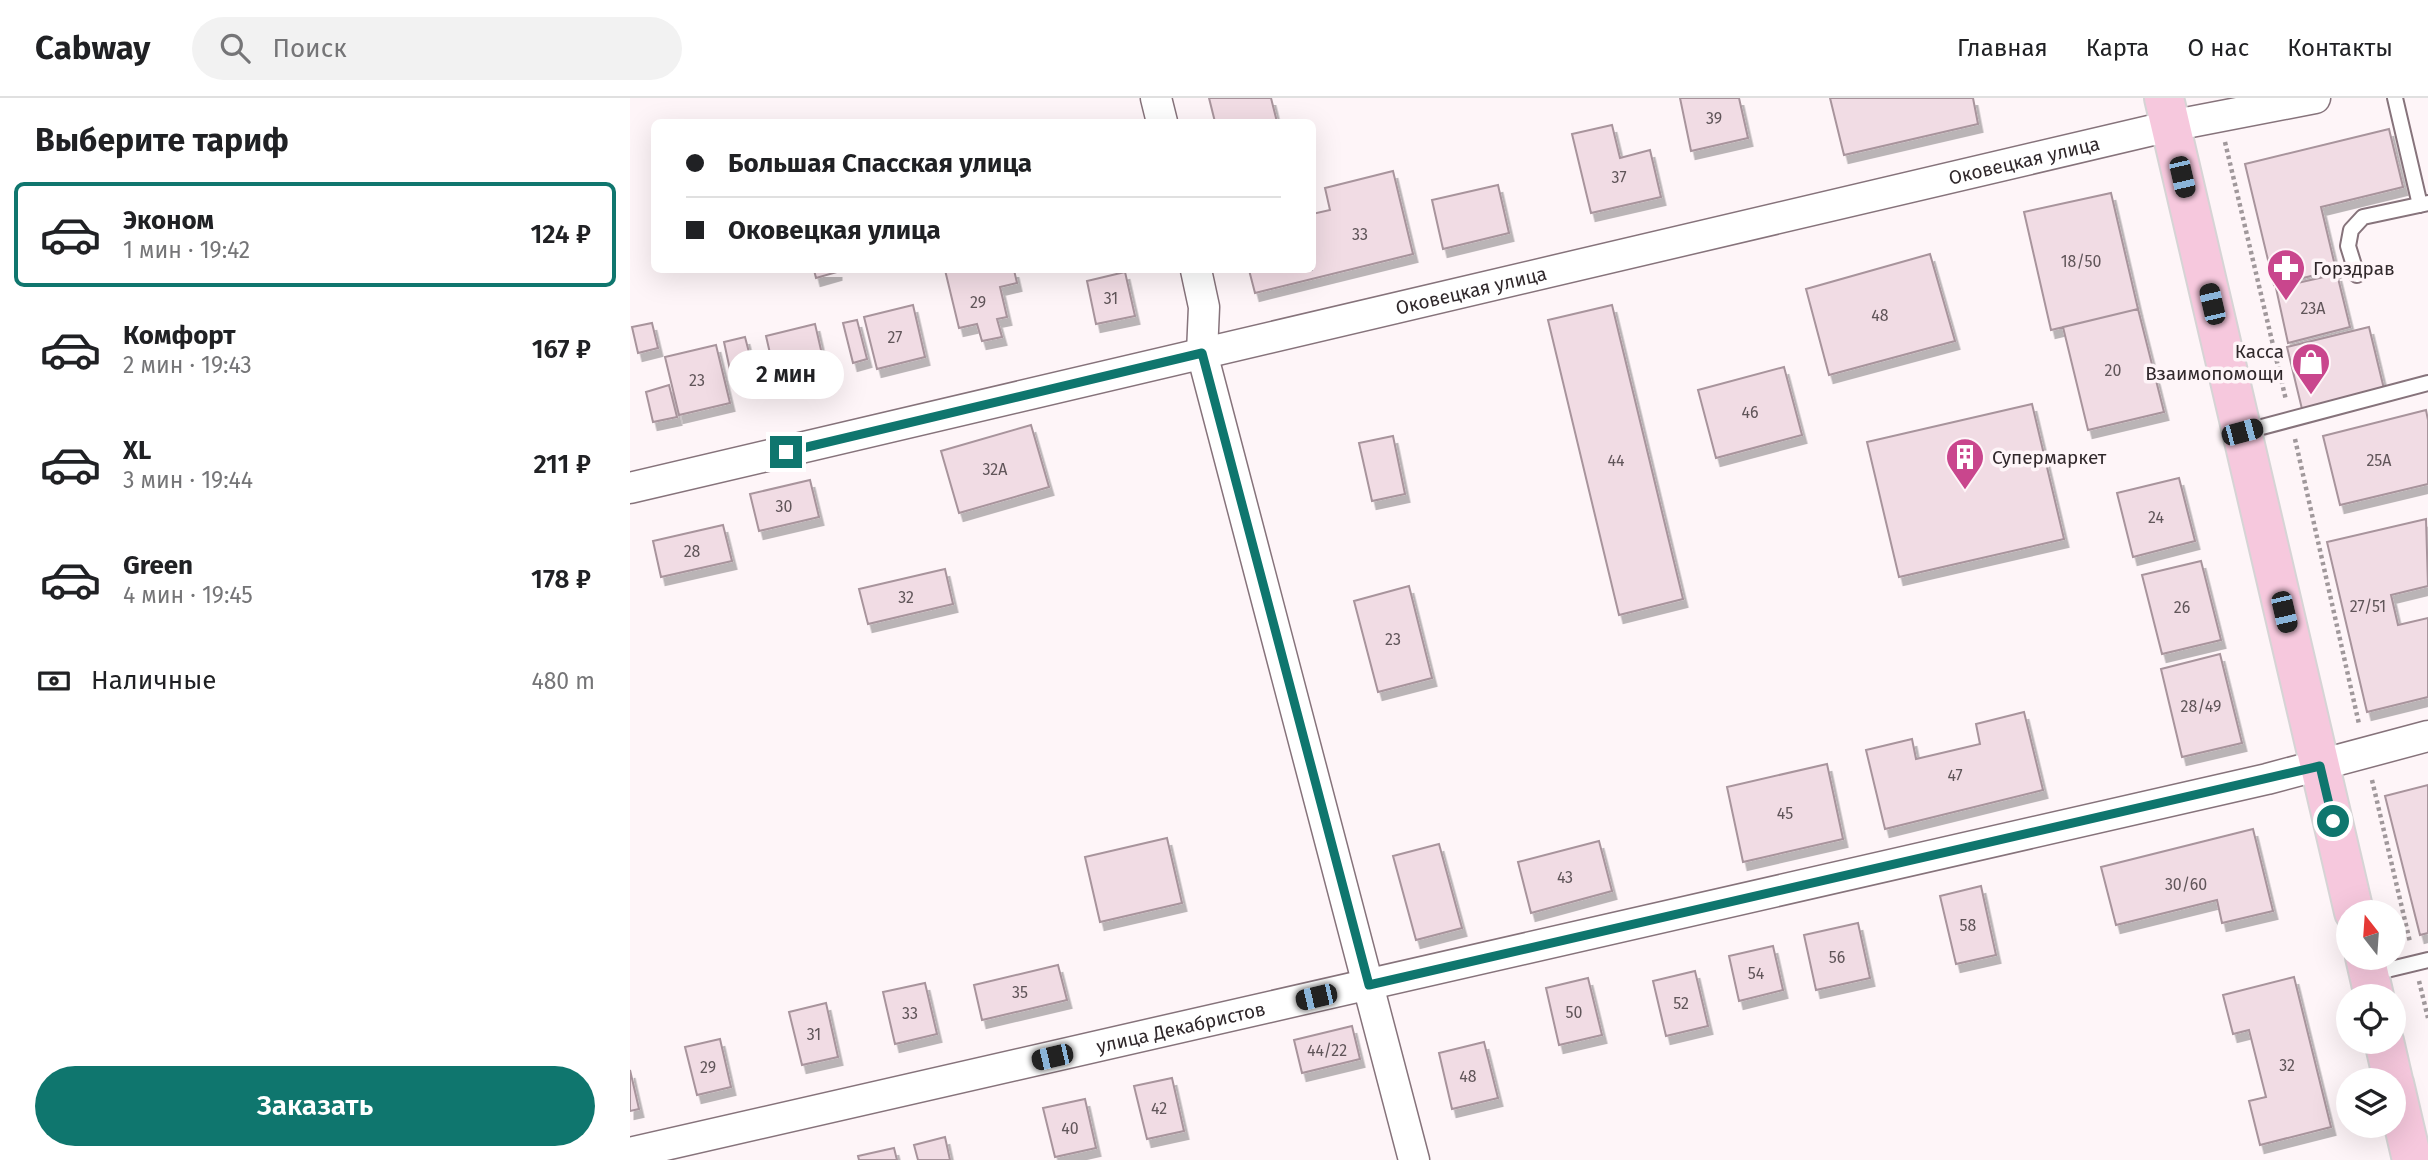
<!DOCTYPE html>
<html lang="ru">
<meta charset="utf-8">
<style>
body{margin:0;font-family:"Fira Sans",sans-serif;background:#f2f2f2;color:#202124;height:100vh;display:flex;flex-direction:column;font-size:26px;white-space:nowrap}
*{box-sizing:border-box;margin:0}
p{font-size:23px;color:#757577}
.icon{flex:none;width:38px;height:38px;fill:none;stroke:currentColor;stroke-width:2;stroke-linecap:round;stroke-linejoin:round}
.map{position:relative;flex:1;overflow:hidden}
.panel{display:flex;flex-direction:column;background:#fff;width:630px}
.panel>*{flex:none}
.banner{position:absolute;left:21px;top:21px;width:665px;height:154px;border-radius:10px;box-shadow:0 7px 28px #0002;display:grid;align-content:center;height:154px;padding:0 35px;background:#fff}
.needle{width:46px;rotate:343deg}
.controls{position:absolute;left:1706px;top:802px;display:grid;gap:14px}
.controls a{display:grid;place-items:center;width:70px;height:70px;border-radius:50%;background:#fff;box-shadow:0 7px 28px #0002;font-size:35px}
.end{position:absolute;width:32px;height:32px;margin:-16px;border:9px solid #0f766e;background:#fff;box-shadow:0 0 0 4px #fff}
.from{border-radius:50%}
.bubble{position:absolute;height:49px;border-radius:24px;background:#fff;box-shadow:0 7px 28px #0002;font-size:23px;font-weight:600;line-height:49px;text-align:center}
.car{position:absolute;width:21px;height:42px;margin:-21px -10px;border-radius:9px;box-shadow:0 0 5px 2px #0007;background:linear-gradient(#222 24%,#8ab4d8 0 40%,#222 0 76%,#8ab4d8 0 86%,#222 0)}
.banner b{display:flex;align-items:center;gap:24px;height:66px;font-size:26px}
.banner b+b{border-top:2px solid #e0e0e0}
.banner i{width:18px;height:18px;background:#202124}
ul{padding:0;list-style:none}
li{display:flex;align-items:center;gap:21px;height:105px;margin:0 14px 10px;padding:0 21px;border:4px solid transparent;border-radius:10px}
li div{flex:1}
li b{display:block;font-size:26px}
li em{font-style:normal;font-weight:600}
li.selected{border-color:#0f766e}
li>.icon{width:63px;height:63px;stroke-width:1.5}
h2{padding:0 35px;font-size:32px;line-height:84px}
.pay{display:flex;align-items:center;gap:18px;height:77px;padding:0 35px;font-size:26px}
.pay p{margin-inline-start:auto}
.action{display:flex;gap:14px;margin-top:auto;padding:14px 35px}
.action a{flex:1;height:80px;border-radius:42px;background:#0f766e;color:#fff;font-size:28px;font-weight:600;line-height:80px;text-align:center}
header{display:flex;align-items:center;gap:42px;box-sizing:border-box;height:98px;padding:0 35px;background:#fff;border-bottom:2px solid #e0e0e0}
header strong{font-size:33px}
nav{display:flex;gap:38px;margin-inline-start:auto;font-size:24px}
.search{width:490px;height:63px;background:#f2f2f2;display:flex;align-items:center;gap:18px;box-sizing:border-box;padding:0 24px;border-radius:38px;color:#757577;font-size:26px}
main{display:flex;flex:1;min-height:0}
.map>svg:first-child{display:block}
</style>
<header>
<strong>Cabway</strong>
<div class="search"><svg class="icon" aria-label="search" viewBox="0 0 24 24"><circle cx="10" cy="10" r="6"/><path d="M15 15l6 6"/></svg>Поиск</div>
<nav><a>Главная</a><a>Карта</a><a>О нас</a><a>Контакты</a></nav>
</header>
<main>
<section class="panel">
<h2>Выберите тариф</h2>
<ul>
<li class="selected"><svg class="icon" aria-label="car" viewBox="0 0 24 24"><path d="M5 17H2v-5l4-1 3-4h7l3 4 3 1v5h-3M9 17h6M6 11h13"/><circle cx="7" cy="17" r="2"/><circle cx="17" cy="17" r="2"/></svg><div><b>Эконом</b><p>1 мин · 19:42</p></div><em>124 ₽</em></li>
<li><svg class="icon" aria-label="car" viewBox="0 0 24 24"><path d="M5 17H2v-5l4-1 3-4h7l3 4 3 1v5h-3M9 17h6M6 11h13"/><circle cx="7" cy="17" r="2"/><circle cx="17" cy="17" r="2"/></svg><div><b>Комфорт</b><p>2 мин · 19:43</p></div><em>167 ₽</em></li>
<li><svg class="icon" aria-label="car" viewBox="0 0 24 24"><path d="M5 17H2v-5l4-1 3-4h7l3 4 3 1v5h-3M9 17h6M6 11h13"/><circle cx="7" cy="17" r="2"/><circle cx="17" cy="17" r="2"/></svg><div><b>XL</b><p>3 мин · 19:44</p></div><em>211 ₽</em></li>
<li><svg class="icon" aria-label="car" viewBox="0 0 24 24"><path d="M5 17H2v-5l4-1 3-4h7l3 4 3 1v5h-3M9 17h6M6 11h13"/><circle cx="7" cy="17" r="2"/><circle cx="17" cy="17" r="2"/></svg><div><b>Green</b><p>4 мин · 19:45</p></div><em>178 ₽</em></li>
</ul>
<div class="pay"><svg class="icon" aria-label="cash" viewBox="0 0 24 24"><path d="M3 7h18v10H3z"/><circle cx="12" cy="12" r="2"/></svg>Наличные<p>480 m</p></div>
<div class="action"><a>Заказать</a></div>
</section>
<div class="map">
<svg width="1798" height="1062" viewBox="0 0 1798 1062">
<defs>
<filter id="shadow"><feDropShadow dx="4.5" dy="8" stdDeviation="0" flood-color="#0004"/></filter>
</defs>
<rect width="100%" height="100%" fill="#fef5f8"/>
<!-- building -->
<path fill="#f1dce4" stroke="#a8949c" stroke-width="2" filter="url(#shadow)" d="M579,0h62l6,24h-62z
M1050,0h59l9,40 -57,13z
M1200,0h143l5,26 -134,31z
M982,27l8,33 30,-8 11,47 -70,16 -19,-79z
M1759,31l14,58 -82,20 15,63 -62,15 -29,-121z
M763,73l20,83 -158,39 -6,-23h63v-56l18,-4 -5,-22z
M868,87l11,48 -66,16 -11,-49z
M1481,95l27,116 -87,21 -27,-118z
M1300,156l25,87 -126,34 -23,-86z
M184,172h23v2l-21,6z
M315,172h69l3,13 -17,4 7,30 -10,2 5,18 -20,4 -5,-17 -18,4z
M495,174l10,44 -39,8 -9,-43z
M1707,176l13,53 -62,16 -12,-55z
M283,207l12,52 -48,12 -13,-52z
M982,207l71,294 -64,16 -71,-295z
M1508,211l26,103 -76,18 -25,-103z
M227,222l10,39 -14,4 -10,-40z
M22,225l6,25 -20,5 -6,-26z
M185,226l12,52 -49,12 -12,-52z
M1739,229l15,62 -82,20 -15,-62z
M115,239l7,27 -22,6 -6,-28z
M86,247l14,58 -51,12 -14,-58z
M1154,269l18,68 -86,23 -18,-68z
M39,287l8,32 -24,5 -7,-30z
M1402,306l32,135 -165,38 -32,-135z
M1796,312l2,10v64l-88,21 -17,-69z
M401,327l18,62 -90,26 -18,-62z
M763,338l12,58 -33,7 -13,-58z
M1549,380l16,63 -62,16 -16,-64z
M180,382l9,37 -60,14 -9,-37z
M1796,421l2,67 -37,9 7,30 30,-7v79l-61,15 -40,-170z
M93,427l9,36 -71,16 -8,-36z
M1571,463l20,79 -59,14 -20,-79z
M315,471l8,35 -85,20 -9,-35z
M779,488l23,92 -54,14 -24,-91z
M1590,556l22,89 -60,14 -21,-88z
M1394,614l19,78 -158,39 -19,-79 46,-11 4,20 64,-15 -4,-20z
M1197,666l16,75 -100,23 -16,-75z
M1798,687v148l-8,2 -35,-139z
M1623,731l20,82 -51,12 -5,-23 -101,25 -15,-58z
M537,740l15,65 -82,19 -15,-65z
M969,743l13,50 -81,22 -13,-51z
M809,746l23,84 -46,12 -23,-84z
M1351,788l15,69 -40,9 -16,-68z
M1228,825l12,55 -54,12 -12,-55z
M1143,848l10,44 -44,11 -10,-45z
M428,867l9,35 -85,20 -8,-35z
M1065,873l13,55 -42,10 -13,-55z
M1664,879l37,150 -71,18 -11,-44 17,-4 -17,-67 -16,4 -10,-39z
M958,880l14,57 -43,10 -13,-57z
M295,885l12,51 -42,10 -12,-52z
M196,905l12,54 -36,8 -13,-53z
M722,928l8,33 -58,14 -8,-33z
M90,941l11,48 -34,8 -12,-48z
M854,944l14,56 -46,11 -13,-56z
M0,972l9,39 -9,2z
M542,980l12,53 -37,8 -13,-53z
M455,1001l11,49 -41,9 -12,-49z
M315,1039l5,23h-32l-4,-15z
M264,1050l3,12h-38l-1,-4z"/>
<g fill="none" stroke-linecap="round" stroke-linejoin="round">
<defs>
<path id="service" d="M1765,0l25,107
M1727,177l-9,-29 3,-16 12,-13 65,-14
M1613,334l185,-49
M1740,876l58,-14"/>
<g id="minor">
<path d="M526,0l6,24"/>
<path d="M566,172l8,37 -2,46 212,807"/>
<path id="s1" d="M0,390l1540,-362 145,-28"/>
<path id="s2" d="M0,1055l1637,-374 161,-43"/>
</g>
<path id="primary" d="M1534,0l190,814
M1735,859l9,39
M1754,943l9,39
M1764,985l18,77"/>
</defs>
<!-- service casing -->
<use href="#service" stroke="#86737b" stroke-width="18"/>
<!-- minor casing -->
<use href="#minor" stroke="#86737b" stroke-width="33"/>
<!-- primary casing -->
<use href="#primary" stroke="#d6d4d5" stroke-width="42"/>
<!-- path -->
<path stroke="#a0989b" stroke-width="4.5" stroke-dasharray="3.5 3.5" stroke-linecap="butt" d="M1595,44l61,258
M1665,341l64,285
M1742,682l38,162
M1789,883l9,37"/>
<!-- service -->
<use href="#service" stroke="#fff" stroke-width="14"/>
<!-- minor -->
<use href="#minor" stroke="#fff" stroke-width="30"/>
<!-- primary -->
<use href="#primary" stroke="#f6c8dd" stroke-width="38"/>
</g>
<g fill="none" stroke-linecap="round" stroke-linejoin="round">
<!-- route -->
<path stroke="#0f766e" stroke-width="9" d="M156,354l416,-99 167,632 951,-219 13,55"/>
</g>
<!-- icons -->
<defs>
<symbol id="pharmacy-pin" viewBox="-11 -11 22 30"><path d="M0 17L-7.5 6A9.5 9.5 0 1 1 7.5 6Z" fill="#c9468d" stroke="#fef5f8"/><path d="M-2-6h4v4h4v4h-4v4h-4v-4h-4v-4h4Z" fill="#fff"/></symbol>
<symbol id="shop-pin" viewBox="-11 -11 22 30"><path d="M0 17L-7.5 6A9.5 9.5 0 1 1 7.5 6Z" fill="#c9468d" stroke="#fef5f8"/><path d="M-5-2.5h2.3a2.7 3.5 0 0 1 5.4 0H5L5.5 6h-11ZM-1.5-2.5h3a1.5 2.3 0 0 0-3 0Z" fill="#fff"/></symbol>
<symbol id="building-pin" viewBox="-11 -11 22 30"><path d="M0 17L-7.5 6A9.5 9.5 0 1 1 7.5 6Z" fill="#c9468d" stroke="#fef5f8"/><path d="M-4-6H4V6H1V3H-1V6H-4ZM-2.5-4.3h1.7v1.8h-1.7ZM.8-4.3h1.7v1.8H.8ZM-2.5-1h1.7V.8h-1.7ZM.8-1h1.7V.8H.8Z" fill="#fff"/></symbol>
</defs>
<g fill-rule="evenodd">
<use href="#pharmacy-pin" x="1634" y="148" width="44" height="60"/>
<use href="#shop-pin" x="1659" y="242" width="44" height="60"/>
<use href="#building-pin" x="1313" y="337" width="44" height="60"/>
</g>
<g text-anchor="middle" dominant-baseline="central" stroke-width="7" stroke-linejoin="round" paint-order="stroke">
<!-- number labels -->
<g font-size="16" fill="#605559">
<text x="1084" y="20">39</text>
<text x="989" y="79">37</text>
<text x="730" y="136">33</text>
<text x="1451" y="163">18/50</text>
<text x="481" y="200">31</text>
<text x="348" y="204">29</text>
<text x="1683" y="210">23А</text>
<text x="1250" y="217">48</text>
<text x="265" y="239">27</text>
<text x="1483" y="272">20</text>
<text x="67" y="282">23</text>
<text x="1120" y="314">46</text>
<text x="986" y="362">44</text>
<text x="1749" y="362">25А</text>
<text x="365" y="371">32А</text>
<text x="154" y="408">30</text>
<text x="1526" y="419">24</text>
<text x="62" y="453">28</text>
<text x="276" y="499">32</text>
<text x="1738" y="508">27/51</text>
<text x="1552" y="509">26</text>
<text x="763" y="541">23</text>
<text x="1571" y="608">28/49</text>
<text x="1325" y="677">47</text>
<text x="1155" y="715">45</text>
<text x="935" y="779">43</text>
<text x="1556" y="786">30/60</text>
<text x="1338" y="827">58</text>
<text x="1207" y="859">56</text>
<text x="1126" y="875">54</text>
<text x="390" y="894">35</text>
<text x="1051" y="905">52</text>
<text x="944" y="914">50</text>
<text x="280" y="915">33</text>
<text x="184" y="936">31</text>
<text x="697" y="952">44/22</text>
<text x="1657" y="967">32</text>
<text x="78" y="969">29</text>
<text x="838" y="978">48</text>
<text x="529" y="1010">42</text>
<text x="440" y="1030">40</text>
</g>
<!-- street labels -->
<g font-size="19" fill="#30282b" stroke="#fef5f8">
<text stroke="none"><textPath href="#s1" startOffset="1432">Оковецкая улица</textPath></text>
<text stroke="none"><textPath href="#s1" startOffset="864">Оковецкая улица</textPath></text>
<text stroke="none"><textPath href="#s2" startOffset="565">улица Декабристов</textPath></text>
</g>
<!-- poi labels -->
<g font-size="19" fill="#30282b" stroke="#fef5f8" text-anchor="start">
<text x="1683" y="170">Горздрав</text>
<text x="1654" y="253" text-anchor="end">Касса<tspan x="1654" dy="22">Взаимопомощи</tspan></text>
<text x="1362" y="359">Супермаркет</text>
</g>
</g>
</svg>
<div class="controls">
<a><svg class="needle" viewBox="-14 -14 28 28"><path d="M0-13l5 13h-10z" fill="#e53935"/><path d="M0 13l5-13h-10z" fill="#757577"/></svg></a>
<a><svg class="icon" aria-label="locate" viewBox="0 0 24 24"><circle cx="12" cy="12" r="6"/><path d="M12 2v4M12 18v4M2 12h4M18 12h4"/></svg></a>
<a><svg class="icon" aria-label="layers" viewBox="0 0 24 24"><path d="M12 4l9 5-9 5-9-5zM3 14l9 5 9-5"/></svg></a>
</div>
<i class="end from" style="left:1703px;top:723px"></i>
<i class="end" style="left:156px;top:354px"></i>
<div class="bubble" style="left:98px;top:252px;width:116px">2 мин</div>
<i class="car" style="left:1552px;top:79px;rotate:167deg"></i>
<i class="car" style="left:1582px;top:206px;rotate:347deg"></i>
<i class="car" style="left:1612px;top:334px;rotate:75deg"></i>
<i class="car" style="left:1654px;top:514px;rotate:167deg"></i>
<i class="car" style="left:686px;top:899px;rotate:257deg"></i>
<i class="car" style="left:422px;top:959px;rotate:257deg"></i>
<div class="banner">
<b><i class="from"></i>Большая Спасская улица</b>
<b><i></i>Оковецкая улица</b>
</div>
</div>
</main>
